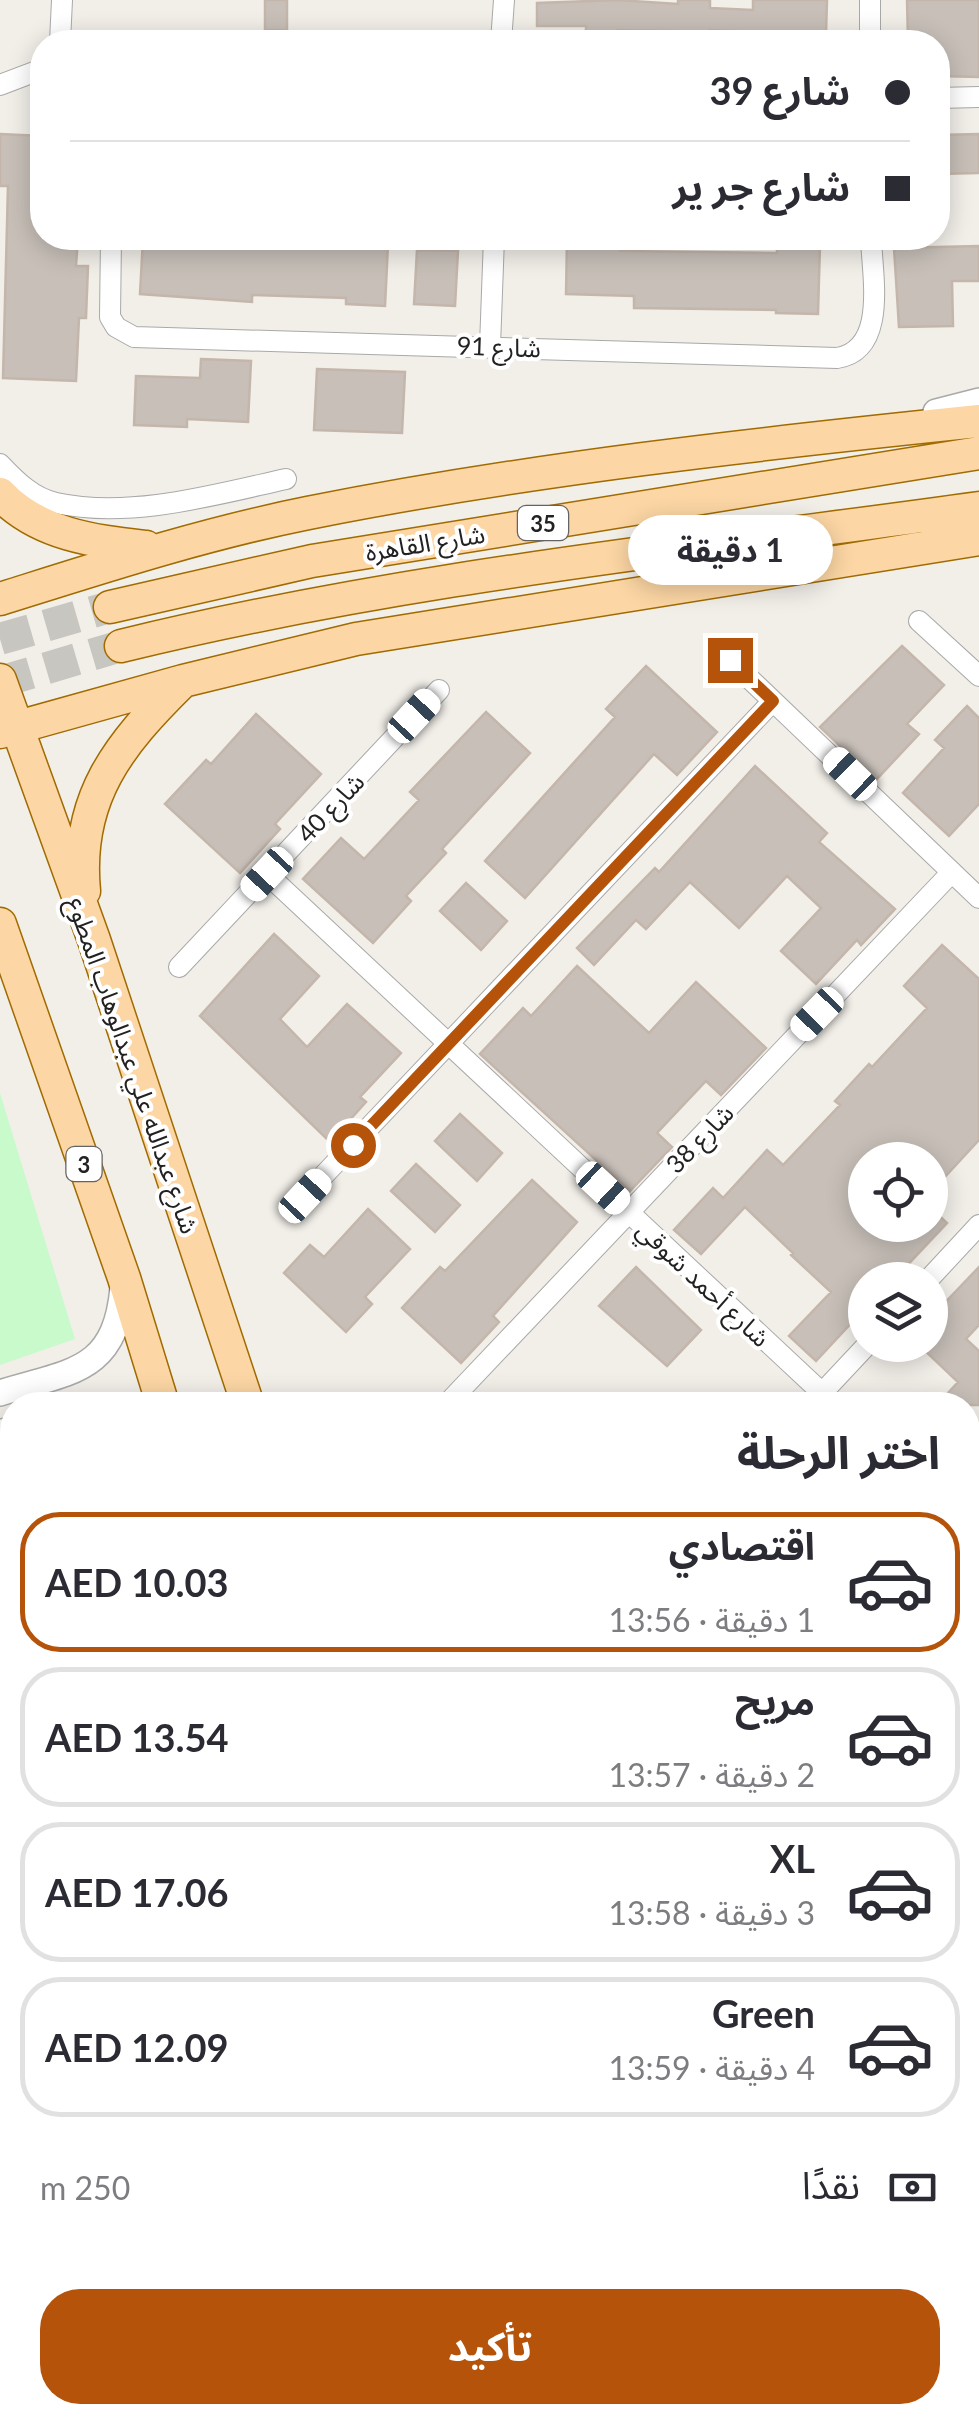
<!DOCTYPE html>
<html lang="ar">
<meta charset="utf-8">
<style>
body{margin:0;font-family:Lato,"Noto Sans Arabic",sans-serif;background:#f7f7f7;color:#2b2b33;direction:rtl;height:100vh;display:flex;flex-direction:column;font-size:38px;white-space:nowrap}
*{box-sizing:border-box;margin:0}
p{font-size:32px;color:#7c7c81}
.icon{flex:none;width:55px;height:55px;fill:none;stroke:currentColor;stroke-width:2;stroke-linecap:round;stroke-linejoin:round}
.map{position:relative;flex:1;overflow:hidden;direction:ltr}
.drawer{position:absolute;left:0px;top:1392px;width:980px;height:1032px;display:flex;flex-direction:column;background:#fff;border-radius:40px 40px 0 0;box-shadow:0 5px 25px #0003;direction:rtl}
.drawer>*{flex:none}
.top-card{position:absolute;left:30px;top:30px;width:920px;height:220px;border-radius:40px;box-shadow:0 5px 25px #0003;direction:rtl;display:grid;align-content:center;height:220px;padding:0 40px;background:#fff}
.fabs{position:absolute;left:848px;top:1142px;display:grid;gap:20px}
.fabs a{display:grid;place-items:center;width:100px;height:100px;border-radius:50%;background:#fff;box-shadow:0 5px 25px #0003;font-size:50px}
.end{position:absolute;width:45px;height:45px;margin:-22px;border:12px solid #b45309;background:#fff;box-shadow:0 0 0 5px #fff}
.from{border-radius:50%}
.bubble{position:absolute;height:70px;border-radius:35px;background:#fff;box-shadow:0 5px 25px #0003;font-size:32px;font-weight:700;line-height:70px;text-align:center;direction:rtl}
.car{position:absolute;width:30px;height:60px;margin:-30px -15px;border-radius:12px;box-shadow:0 0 8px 2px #0007;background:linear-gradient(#fff 24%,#345 0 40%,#fff 0 76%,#345 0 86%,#fff 0)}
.top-card b{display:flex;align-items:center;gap:35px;height:95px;font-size:38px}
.top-card b+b{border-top:2px solid #e1e1e2}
.top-card i{width:25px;height:25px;background:#2b2b33}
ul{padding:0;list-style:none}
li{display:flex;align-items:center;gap:30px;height:140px;margin:0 20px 15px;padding:0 20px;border:5px solid #e1e1e2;border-radius:40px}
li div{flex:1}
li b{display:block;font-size:38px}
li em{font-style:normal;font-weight:700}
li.selected{border-color:#b45309}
li>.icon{width:90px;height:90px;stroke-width:1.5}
h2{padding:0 40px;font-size:45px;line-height:120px}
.pay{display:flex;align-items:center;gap:25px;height:110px;padding:0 40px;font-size:38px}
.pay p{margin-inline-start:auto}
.button{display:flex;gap:20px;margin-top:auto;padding:20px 40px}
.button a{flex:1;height:115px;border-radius:40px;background:#b45309;color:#fff;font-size:40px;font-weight:700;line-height:115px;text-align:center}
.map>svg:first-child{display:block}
</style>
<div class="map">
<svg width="979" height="2424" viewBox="0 0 979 2424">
<rect width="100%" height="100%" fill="#f2efe9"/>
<!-- park -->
<path fill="#c8facc" d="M0,1093l75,246 -75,26z"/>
<!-- building -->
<path fill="#c7bfb8" stroke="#c4b6ab" stroke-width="2.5" d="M265,0h22v30h-22z
M617,0l61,4v-4h32v8l43,2v-10h74l-1,34 -117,-4v12l-31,-1v-10l-61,-1v8h-31v-12h-49v-23z
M907,0h72v77l-41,-1v-34h-30z
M0,134l42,2v102h36l-2,28h12l-2,52h-7l-3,63 -73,-3 5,-192h-8z
M979,134v39l-41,1v-39z
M143,238h187v5l58,2 -3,61 -39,-2v-6l-94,-3v7l-112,-8z
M567,238l53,1v12l157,2v-9l43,1 -2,69 -42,-1v-3l-142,-2v-12l-68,-2z
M979,246v35h-27l1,45 -54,1 -5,-79z
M417,250l41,1 -3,55 -41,-2z
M201,359l50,2 -3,61 -61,-3v8l-53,-2 2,-49 64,2z
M317,369l88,3 -3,61 -88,-3z
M902,646l42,39 -37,39 12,10 -43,46 -56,-53z
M646,666l71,66 -40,43 -23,-21 -129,144 -40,-37 130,-144 -9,-8z
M967,706l12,12v86l-30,32 -46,-43 41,-45 -9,-8z
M486,712l44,41 -88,96 4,4 -40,43 5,5 -38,42 -70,-64 38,-41 23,21 55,-59 -9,-8z
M256,714l65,60 -46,50 5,5 -40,44 -75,-69 41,-44 5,4z
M755,766l72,67 -8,9 76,67 -34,36 -4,-5 -41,44 -35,-33 40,-43 -34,-32 -48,52 -49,-46 -44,47 -10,-9 -42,45 -17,-17 78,-80 4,4z
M466,883l41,38 -26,29 -41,-39z
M274,934l45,42 -39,43 27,28 40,-43 54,49 -41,44 6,5 -36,40 -130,-126z
M942,945l37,34v161l-49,53v-33h-39l-12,-12 -14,12v65h65v-18l17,16 -47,50 8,7h-43v44l-8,-7 -41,44 -27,-25 42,-44 -40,-37 2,-2 -48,-46 -44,47 -27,-24 39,-42 10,10 44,-48 16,15 57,-60 -5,-4 34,-37 3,3 55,-59 -23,-22z
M577,966l72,67 47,-51 70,66 -45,47 -15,-14 -49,52 15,14 -42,44 -150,-137 43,-46 8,8z
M460,1114l42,39 -25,28 -42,-40z
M416,1164l44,41 -25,27 -44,-41z
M532,1180l45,42 -84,94 6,6 -38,41 -59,-55 38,-41 5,4z
M368,1209l42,40 -45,48 7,7 -26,28 -62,-59 26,-28 14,12z
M636,1267l65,63 -34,36 -68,-60z
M979,1267v58l-13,14 13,12v54h-42l21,-23 -39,-37h11v-12l16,-18 -7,-6z"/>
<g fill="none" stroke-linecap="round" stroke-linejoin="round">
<!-- primary-tunnel -->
<path stroke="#c8c6c1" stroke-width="32" stroke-dasharray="32 16" stroke-linecap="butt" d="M0,639l110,-32
M0,682l121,-36"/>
<defs>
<path id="minor" d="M870,0v42
M60,42l2,-42
M501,42l3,-42
M0,85l42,-16
M938,98l41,-1
M111,238l-1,79 6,10 18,10 703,21c51,-8 35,-83 34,-120
M490,346l4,-108
M0,464c16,17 33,34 56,39 74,16 158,-8 230,-24
M919,621l60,55
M730,660l249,238
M267,874l568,531
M179,967l260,-277
M305,1195l468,-494
M928,1280l51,-55
M822,1393l45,-48
M446,1405l506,-533
M968,1494l11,-12
M968,1529l11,11
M0,1662l12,-3
M968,1744l11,-12
M0,1889l12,-3
M968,1997l11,-12
M0,2107l12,-2
M0,2316l12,-2
M307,2412l1,12
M966,2412l2,12"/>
<path id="tertiary" d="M936,412l43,-11
M0,1393c71,-22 115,-20 123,-105
M0,1433l12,-4
M968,2261l11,-3
M968,2302l11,-3
M403,2424l52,-12"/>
<path id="primary" d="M0,494c39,41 94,47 146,53
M0,599c102,-32 203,-65 308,-86 221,-44 447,-69 671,-92
M110,607l202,-46 667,-108
M121,646c281,-69 571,-98 858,-138
M0,680l94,260 154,465
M0,732l183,-51 173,-42 623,-100
M84,891c-9,-93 35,-147 98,-209
M0,924l124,354 39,127
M390,2412l1,12
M460,2412v12
M526,2424l17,-12"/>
</defs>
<!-- minor casing -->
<use href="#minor" stroke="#a9a9a9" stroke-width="22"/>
<!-- tertiary casing -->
<use href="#tertiary" stroke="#a9a9a9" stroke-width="28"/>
<!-- primary casing -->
<use href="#primary" stroke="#a06b00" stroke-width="35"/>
<!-- minor -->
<use href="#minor" stroke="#fff" stroke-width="20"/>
<!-- tertiary -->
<use href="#tertiary" stroke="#fff" stroke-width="25"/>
<!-- primary -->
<use href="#primary" stroke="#fcd6a4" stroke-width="32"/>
</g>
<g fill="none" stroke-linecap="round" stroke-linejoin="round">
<!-- route -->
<path stroke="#b45309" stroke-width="12" d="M353,1145l420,-444 -43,-41"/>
</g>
<g text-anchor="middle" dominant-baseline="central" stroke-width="8" stroke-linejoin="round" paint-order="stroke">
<!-- shield labels -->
<g fill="#fff" stroke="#646464" stroke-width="2.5">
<rect x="518" y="506" width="50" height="34" rx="8"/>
<rect x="66.5" y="1147" width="35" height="34" rx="8"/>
</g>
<g font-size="22" font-weight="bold" fill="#222">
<text x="543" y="523">35</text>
<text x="84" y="1164">3</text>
</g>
<!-- street labels -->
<g font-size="25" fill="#222" stroke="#fff">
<text transform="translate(499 346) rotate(2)">شارع 91</text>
<text transform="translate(425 542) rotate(-9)">شارع القاهرة</text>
<text transform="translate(330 807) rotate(-47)">شارع 40</text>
<text transform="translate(134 1065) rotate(71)">شارع عبدالله علي عبدالوهاب المطوع</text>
<text transform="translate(699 1138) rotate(-46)">شارع 38</text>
<text transform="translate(704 1283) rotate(43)">شارع أحمد شوقي</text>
</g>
</g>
</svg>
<div class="fabs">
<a><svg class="icon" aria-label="locate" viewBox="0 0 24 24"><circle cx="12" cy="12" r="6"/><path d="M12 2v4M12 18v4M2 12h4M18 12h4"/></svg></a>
<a><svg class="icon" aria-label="layers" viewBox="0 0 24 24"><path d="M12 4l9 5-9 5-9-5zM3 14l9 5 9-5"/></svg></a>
</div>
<i class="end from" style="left:353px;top:1145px"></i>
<i class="end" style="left:730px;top:660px"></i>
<div class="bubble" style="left:628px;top:515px;width:205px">1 دقيقة</div>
<i class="car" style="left:414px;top:716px;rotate:43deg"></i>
<i class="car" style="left:850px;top:774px;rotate:314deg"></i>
<i class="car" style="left:267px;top:874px;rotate:223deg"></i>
<i class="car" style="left:817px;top:1014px;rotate:224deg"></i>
<i class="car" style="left:603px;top:1188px;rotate:133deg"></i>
<i class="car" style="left:305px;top:1196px;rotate:43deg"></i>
<div class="top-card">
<b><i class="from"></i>شارع 39</b>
<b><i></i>شارع جر ير</b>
</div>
<section class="drawer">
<h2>اختر الرحلة</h2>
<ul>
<li class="selected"><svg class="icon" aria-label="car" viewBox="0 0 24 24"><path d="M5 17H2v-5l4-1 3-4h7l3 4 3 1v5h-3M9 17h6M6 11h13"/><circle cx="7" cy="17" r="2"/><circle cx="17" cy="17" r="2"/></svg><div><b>اقتصادي</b><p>1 دقيقة · 13:56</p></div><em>AED 10.03</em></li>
<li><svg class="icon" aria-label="car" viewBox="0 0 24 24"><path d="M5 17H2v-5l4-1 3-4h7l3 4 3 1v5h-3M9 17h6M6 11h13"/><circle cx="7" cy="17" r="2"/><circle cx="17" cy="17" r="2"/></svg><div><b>مريح</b><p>2 دقيقة · 13:57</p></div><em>AED 13.54</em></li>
<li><svg class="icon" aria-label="car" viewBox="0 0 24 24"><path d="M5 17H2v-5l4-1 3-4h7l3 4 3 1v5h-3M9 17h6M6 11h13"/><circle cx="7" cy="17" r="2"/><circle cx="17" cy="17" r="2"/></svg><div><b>XL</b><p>3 دقيقة · 13:58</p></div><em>AED 17.06</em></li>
<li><svg class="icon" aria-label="car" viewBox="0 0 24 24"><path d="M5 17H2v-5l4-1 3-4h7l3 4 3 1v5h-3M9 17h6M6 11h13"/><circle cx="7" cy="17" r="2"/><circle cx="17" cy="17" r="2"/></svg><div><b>Green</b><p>4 دقيقة · 13:59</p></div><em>AED 12.09</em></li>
</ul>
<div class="pay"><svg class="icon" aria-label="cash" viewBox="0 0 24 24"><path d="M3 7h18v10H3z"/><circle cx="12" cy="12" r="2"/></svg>نقدًا<p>250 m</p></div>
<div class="button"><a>تأكيد</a></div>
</section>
</div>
